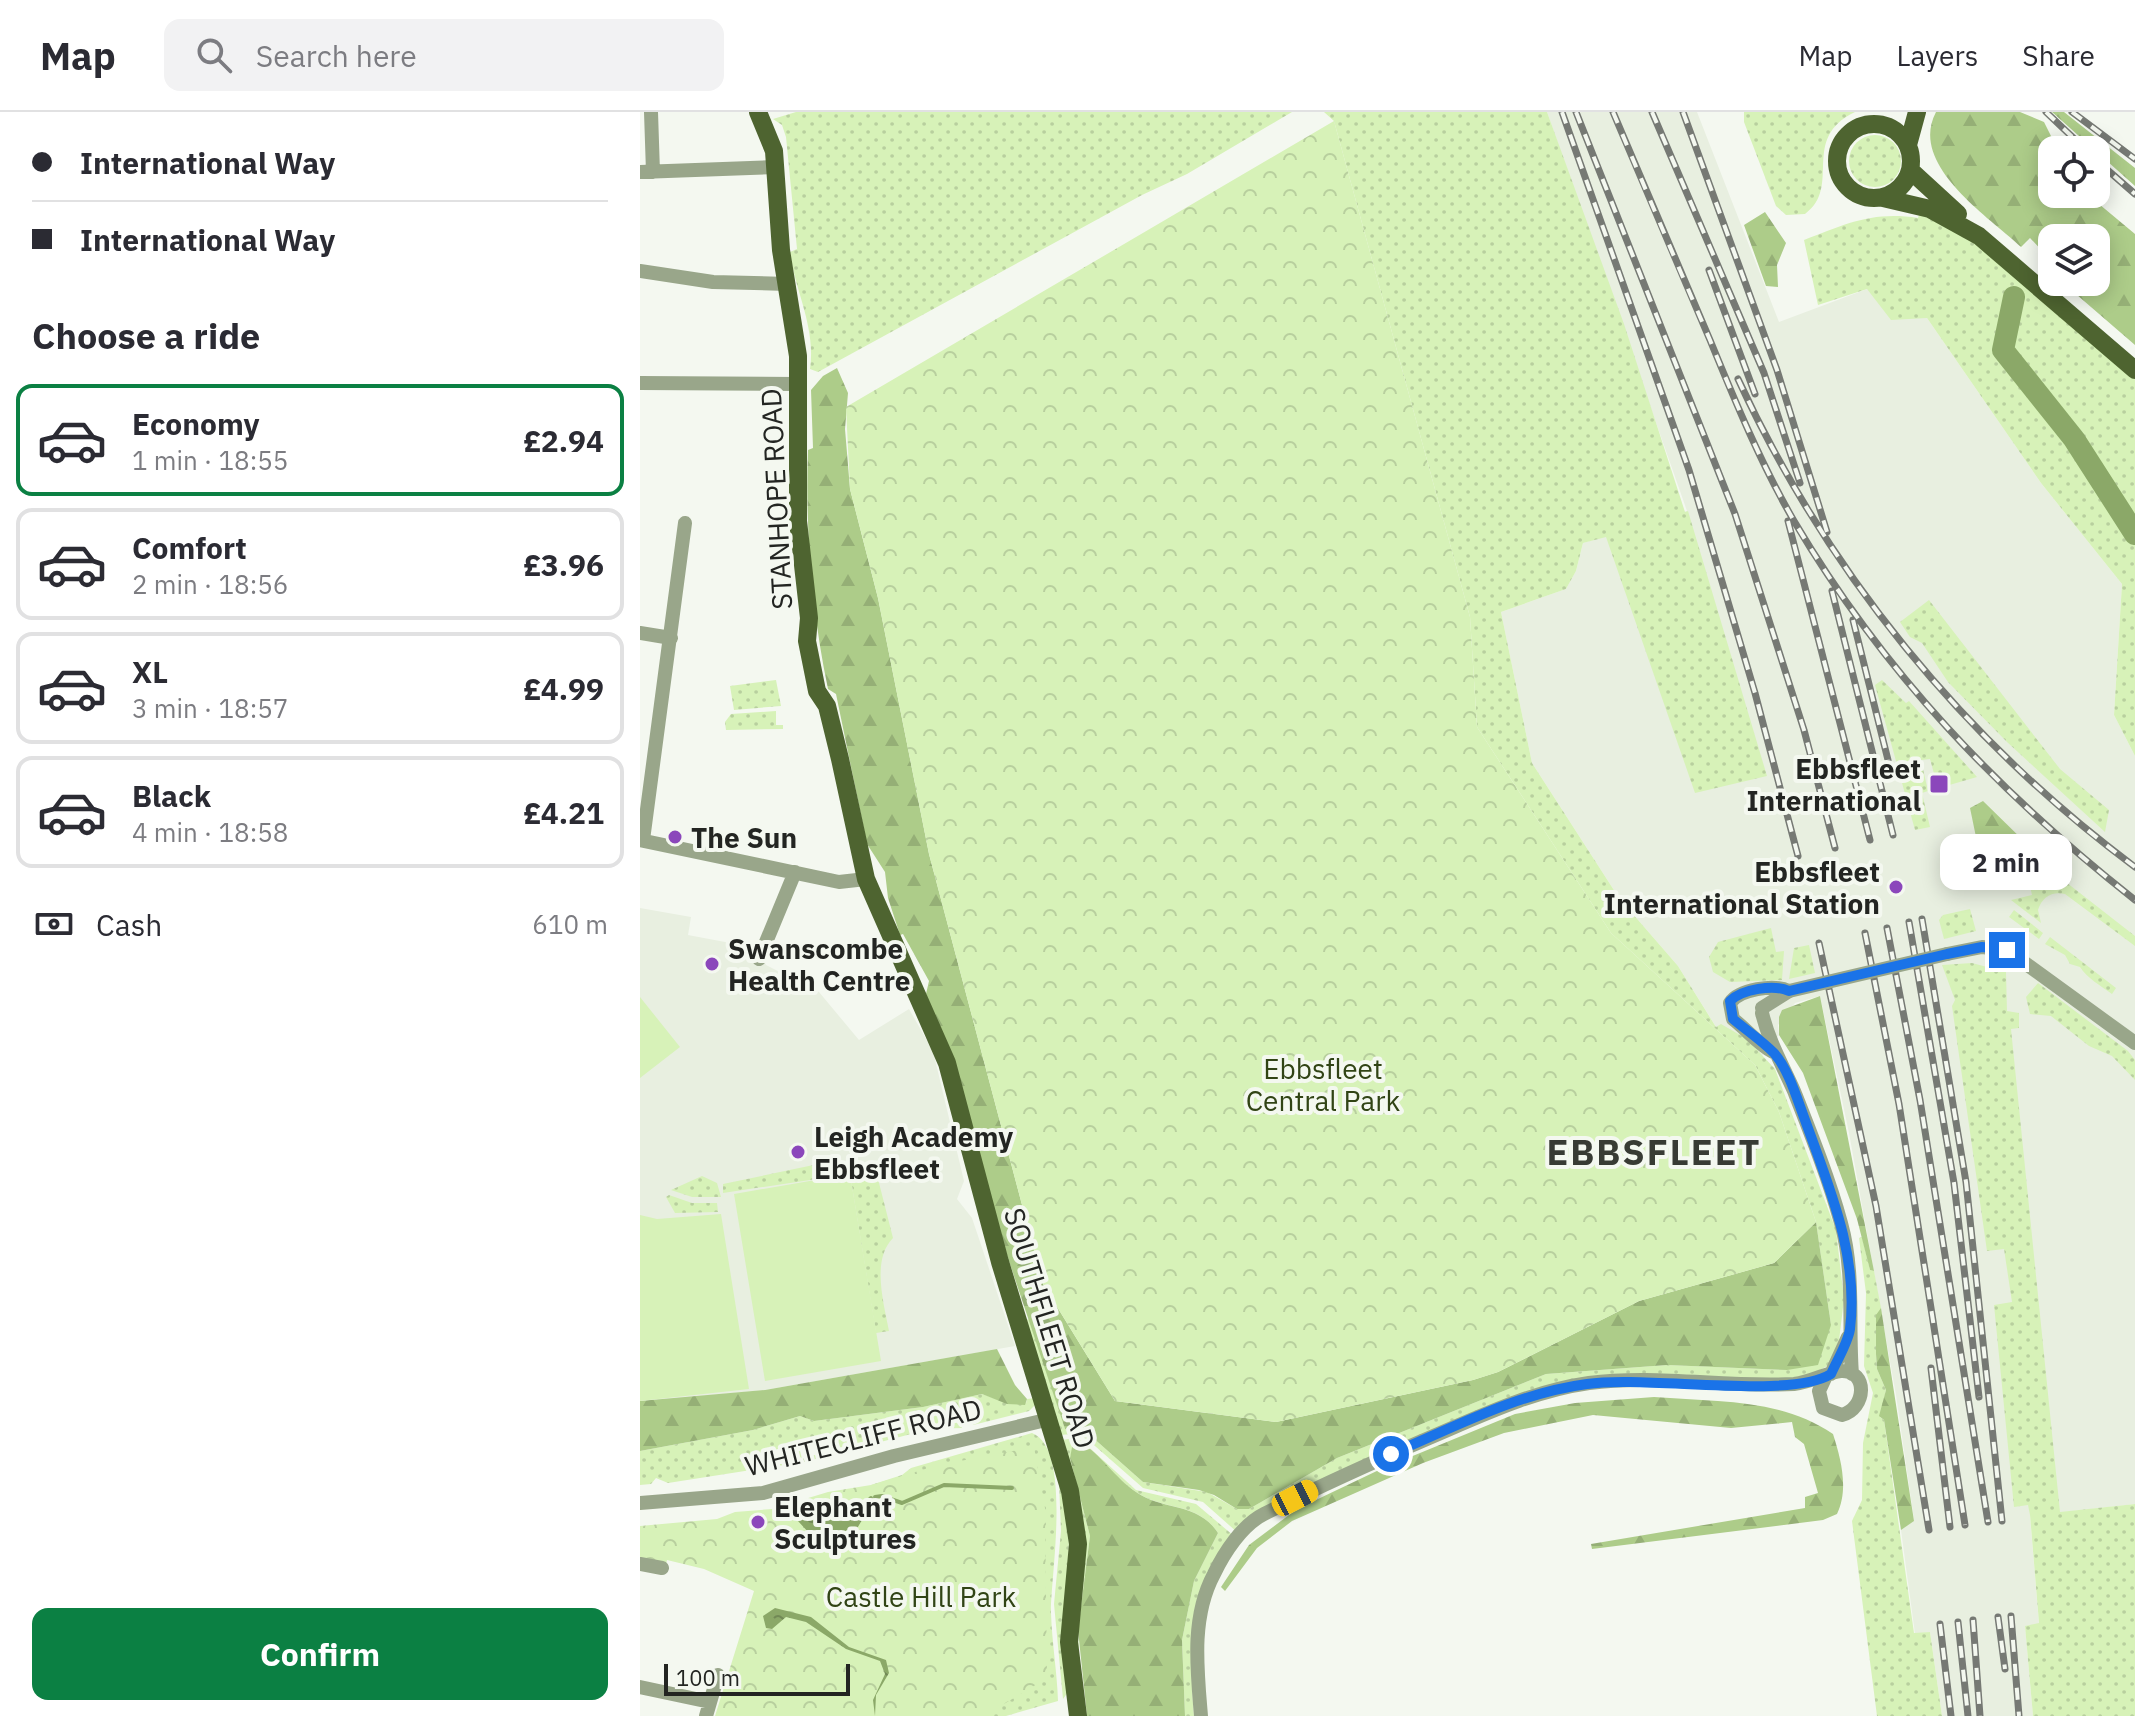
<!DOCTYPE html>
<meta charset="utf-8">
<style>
body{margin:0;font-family:"IBM Plex Sans",sans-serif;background:#f2f2f3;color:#2b2b33;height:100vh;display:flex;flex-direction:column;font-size:30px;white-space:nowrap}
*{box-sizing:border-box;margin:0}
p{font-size:26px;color:#7c7c81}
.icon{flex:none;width:44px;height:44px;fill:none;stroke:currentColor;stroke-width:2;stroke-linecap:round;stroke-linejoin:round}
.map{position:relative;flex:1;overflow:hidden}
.drawer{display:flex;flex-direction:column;background:#fff;width:640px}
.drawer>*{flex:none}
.top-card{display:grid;align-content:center;height:176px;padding:0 32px;background:#fff}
.buttons{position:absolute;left:1398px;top:24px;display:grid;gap:16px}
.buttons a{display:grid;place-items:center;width:72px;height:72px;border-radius:16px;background:#fff;box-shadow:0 4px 20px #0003;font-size:40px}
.scale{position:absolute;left:24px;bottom:20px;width:186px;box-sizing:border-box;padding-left:8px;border:4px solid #232522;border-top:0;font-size:22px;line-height:28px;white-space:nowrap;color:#232522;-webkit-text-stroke:6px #f4f8f0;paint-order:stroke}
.end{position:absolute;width:36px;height:36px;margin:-18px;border:10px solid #1a73e8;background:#fff;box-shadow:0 0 0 4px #fff}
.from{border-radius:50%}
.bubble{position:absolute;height:56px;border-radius:16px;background:#fff;box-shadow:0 4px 20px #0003;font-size:26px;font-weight:700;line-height:56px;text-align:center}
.car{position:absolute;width:24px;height:48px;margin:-24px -12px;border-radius:10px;box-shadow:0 0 6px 2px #0007;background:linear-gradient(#f5c518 24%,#345 0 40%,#f5c518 0 76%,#345 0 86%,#f5c518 0)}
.top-card b{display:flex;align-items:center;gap:28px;height:76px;font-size:30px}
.top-card b+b{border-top:2px solid #e1e1e2}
.top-card i{width:20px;height:20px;background:#2b2b33}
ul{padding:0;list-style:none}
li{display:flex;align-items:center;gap:24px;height:112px;margin:0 16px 12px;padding:0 16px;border:4px solid #e1e1e2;border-radius:16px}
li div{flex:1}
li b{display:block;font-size:30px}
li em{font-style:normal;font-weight:700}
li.active{border-color:#0b8043}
li>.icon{width:72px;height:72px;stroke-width:1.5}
h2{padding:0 32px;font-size:36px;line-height:96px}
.pay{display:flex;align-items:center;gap:20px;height:88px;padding:0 32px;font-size:30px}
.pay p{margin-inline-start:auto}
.button{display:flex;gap:16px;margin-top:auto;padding:16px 32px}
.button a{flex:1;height:92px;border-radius:16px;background:#0b8043;color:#fff;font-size:32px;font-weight:700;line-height:92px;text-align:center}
header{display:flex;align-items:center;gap:48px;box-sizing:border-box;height:112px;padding:0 40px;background:#fff;border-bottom:2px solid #e1e1e2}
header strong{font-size:38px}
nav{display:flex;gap:44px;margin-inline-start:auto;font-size:28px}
.search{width:560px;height:72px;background:#f2f2f3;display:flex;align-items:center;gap:20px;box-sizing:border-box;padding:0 28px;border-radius:16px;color:#7c7c81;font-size:30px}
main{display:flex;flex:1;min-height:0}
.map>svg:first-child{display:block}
</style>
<header>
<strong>Map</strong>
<div class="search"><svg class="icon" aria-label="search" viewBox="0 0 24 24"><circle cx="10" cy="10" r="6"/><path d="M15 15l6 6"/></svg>Search here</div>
<nav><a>Map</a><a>Layers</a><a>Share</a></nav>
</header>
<main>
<section class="drawer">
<div class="top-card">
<b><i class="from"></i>International Way</b>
<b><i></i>International Way</b>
</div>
<h2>Choose a ride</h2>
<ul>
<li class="active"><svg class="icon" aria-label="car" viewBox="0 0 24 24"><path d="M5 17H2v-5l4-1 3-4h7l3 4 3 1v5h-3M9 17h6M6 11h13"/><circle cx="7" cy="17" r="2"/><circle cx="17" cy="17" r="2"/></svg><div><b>Economy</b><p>1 min · 18:55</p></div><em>£2.94</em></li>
<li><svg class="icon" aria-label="car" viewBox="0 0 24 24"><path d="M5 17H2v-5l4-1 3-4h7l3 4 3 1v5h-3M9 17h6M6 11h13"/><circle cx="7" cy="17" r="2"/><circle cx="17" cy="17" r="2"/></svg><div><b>Comfort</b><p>2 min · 18:56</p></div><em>£3.96</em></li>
<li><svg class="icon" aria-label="car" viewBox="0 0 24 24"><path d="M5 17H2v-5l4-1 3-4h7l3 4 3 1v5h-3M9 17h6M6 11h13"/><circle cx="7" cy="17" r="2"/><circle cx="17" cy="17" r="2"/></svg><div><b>XL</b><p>3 min · 18:57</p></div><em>£4.99</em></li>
<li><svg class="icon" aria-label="car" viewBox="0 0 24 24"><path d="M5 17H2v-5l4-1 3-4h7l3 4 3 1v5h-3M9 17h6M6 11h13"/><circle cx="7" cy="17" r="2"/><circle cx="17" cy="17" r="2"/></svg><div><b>Black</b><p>4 min · 18:58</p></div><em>£4.21</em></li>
</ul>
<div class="pay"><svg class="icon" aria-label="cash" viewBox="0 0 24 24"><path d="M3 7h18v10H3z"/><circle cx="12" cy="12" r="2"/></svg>Cash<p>610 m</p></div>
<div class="button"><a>Confirm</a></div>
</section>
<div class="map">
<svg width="1495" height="1604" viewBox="0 0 1495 1604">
<defs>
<pattern id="grass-dots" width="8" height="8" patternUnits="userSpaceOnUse" patternTransform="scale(2)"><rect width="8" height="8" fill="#d7f2b8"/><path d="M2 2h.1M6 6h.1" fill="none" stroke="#b8cf9e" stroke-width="1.8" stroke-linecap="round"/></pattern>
<pattern id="forest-firs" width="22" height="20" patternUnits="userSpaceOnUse" patternTransform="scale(2)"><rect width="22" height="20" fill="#adcc89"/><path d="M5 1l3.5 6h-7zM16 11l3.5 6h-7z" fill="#95af76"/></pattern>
<pattern id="park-crowns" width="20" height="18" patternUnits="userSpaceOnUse" patternTransform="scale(2)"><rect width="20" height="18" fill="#d7f2b8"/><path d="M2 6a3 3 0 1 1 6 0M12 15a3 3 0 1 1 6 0" fill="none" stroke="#b8cf9e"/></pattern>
<pattern id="water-ripples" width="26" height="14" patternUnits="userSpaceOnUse" patternTransform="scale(2)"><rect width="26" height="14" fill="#8ba868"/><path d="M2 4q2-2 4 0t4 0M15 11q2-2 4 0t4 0" fill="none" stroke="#718955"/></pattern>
</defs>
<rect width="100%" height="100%" fill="#f4f8f0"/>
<!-- built -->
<path fill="#e8efe0" d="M907,0h150l82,210 88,-33 60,29 114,165 81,101 -8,131 21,41v748l-105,12 9,108 -14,2 8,90h-91l-12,-84 -15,2 -14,-104 13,-10 -18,-125 -47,-262 -29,-137 -25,7 -17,22 1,10 -24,30 -37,-35 -40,-64 -59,-68 -87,-135 -31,-151 65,-23 10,-18 7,-28 104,-32z
M0,796l51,9 -3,18 69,13 9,17 53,27 40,48 50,-31 24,42 31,130 -7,18 15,19 43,128 -250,44 -125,12z"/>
<!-- grass -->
<path fill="url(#grass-dots)" d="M156,0h496l-105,62 -45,21 -324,177 -8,-3c6,-43 -15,-77 -20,-117l7,-3 -11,-112 -4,-12 -9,-6z
M684,0h223l77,212 61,188 3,-1 79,265 -72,17 -89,-256 -23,6 -7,28 -10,18 -65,23 31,151 87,135 59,68 38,61 5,-3 26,15 28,30 61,161 8,69 -5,42 -10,24 -27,15 -139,-5 -176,31 -190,84 -59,43 -35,-31 -60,-14 -56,-49 -15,-5 -12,1 -35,-115 5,-1 35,110 26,7 52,46 64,10 30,17h12l88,-51 209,-84 121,-9 120,5 44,-45 -15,-103 -37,-110 -24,-47 -144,-132 -134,-206 -7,-110 -136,-496z
M1104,0h111c-56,27 -12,74 -50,102l-19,1 -10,-9 -32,-84z
M1209 49a26 26 0 1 1 52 0a26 26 0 1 1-52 0Z
M1280,99l32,13 183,155v377l-21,-41 8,-131 -81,-101 -114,-165 -36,2 -24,-31 -49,16 -14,-65c42,-16 68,-29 114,-22z
M1289,488l131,169 49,41 -4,22 -98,-90 -59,-60 -26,-39 -12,-6 -10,-15z
M136,568l5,26 -47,4 -4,-24z
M1242,568l24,23 3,-2 68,76 -31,9 -10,-5 -6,-22 -9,1 7,31 -6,2 8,34 -15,3 -40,-145z
M136,599v14h7v4l-57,1 -1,-8 6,-8z
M1404,753l91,71v10l-70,-52c-13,-3 -23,3 -27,16l3,13 -30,-23 21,-5 -6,-26z
M1330,797l6,22 -32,8 -5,-19 4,-5z
M1374,798l29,23 -4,6 -30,-22z
M1131,816l5,24 8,-1 -2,29 -52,2 -17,-10 -4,-15 9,-15z
M1410,825l66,51 -4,6c-11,-8 -25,-16 -32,-27l-10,-3 -5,-9 -20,-11z
M1169,833l6,28 -26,6 5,-31z
M1332,851l34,9 1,39 12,2v15l-8,1 49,483 75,-8v212h-102l-8,-90 14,-3 -9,-108 -2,-10 -14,2 -20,-202 18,-3 -8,-53 -17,2 -35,-245 3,-6 -13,-35z
M1398,871l90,68 7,9v20l-23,-24 -23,-10 -38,-30 -21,-2 -4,-17z
M188,1050l30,4 19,9 16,63c-22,22 -9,66 -4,93l-13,2 -26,-159 -127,19v-9z
M62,1064l15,7 4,14h-29l-21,-7z
M29,1083l23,8h25l1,9 -43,1 -9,-16z
M1222,1125l8,33 4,1 7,37 -5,46 1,15 9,21 -6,27 4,3 30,213 16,-1 12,84h-65l-25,-195 10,-21 1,-57 10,-50 -9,-27 2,-73 -7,-55z
M342,1282l23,8 21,1 1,-4 8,-1v7l-6,6 -56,14 -2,-9 8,-6 -1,-7 -27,7 2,6 9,2v10l-32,1 -137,36 -2,-8 4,-5 5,-1 2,8 22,-7 -5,-15 -48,14 1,7h10l2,7 -116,18 -12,-5 -5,6 -11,1v-34l113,-21 47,-14 14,5 109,-14z
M392,1321c41,16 18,146 19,180 1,30 6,59 7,88l-52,15h-51l-84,-231 31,-10 9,-7z
M435,1326l7,3 54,49 60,14 38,32c-42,57 -46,112 -40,180h-9l-3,-76 12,-59 24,-48c-20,-31 -54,-22 -82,-41 -18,-12 -34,-32 -50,-47l-11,-4 -5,17 20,78 -12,94 2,51 7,35h-3l-9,-75 7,-114 -20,-87z
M419,1371l10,32 -1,177 -5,7 -9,-95 7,-73z"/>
<!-- forest -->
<path fill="url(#forest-firs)" d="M1296,0h84l24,10 14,28h-6v44h35l48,40v111l-73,-63h34v-44h-44v35l-9,-8 5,-8 -18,-19 -9,9c-33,-31 -113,-82 -85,-135z
M1412,0h12l71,56v18z
M1125,100l21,31 -9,22 1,22 -12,-1 -22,-61z
M197,256l11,25 -3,36 5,60 28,109 51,256 114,430 72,117 161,21 197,-42 25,-8 141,-71 135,-38 42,-41 15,103 -13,40 -31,5 -120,-5 -121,9 -209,84 -88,51h-12l-23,-14 -15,-5 -56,-8 -52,-46 -26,-7 -62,-186 -48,-177 -29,-72 3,-13 -26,-47 -3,1 -12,-37 -3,-26 -18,-28 -31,-150 -8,-5c-16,-77 -23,-159 -20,-239l5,-2 -2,-58 12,-14z
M1343,689l46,45 -2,8 -45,12 -12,-58z
M1180,884l54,275 -4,-1 -13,-51 -54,-146 -24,-38v-18l3,-7z
M1241,1196l33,213 -13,9 -17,-110 -5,-4 7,-26 -9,-21 -1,-15v-39z
M357,1237l18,36 12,14 -2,6 -18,-1 -25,-10 -59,13 -109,14 -14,-5 -47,14 -113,21v-50l125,-11z
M1014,1285c62,5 126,1 179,37 8,25 16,55 4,80l-14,6 -231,29 -1,-5 214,-36v-11l13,-4 -14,-49 -9,-7 -3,-15 -61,6 -138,-13 -89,18 -81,30 -131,58 -35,27 -32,43 -4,-4 28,-42 48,-36 84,-40 134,-55 60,-11z
M439,1329c22,13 36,37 57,51 27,19 62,10 82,41l-24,48 -12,59 3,76h-98l-9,-86 12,-94 -20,-78 3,-16z"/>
<!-- park -->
<path fill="url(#park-crowns)" d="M694,9l136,496 7,110 134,206 144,132 24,47 37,110 -42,41 -135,38 -141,71 -25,8 -197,42 -161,-21 -72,-117 -114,-430 -51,-256 -28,-109 -4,-82z
M394,1335l11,61 2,170 -63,38h-269l39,-125 -50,-22 -37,-9 -1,5 -26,-6v-33l77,-7 18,-7 37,-3 56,-17 43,-7 68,-20z"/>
<!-- pitch -->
<path fill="#d7f2b8" d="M0,885l40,50 -40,31z
M210,1062l31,187 -116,20 -31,-187z
M81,1102l28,175 -109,12v-186l17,4z"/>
<!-- water -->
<path fill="url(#water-ripples)" d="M182,1394l17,7 13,-7 9,2 4,7 -16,27 -40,-9 -11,-12 8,-11z
M135,1496l36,9 38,30 37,13 3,13 -13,22 -1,21 -2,-16 12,-26 -5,-13 -34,-12 -40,-27 -20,-5 -14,12 -6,-1 -3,-12z"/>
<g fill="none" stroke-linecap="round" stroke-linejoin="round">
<!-- stream -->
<path stroke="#8ba868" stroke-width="4" d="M235,1385l7,-1 20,7 42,-18 68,3
M221,1396l10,-10"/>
<!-- river -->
<path stroke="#8ba868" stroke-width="22" d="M1374,185l-11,53 71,89 61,95"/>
<!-- minor -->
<path stroke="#99a68a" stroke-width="14" d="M11,0l2,60
M0,60l135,-5
M0,159l73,11 75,2
M0,271l157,1
M0,521l31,5
M0,728l199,42 27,-3
M3,728l42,-317
M1307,842l35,-7 25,3 128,93
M119,847l36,-87
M1122,896l27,-17
M1122,901c7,29 20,51 32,78 17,43 35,88 47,132 14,50 7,101 11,151
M1133,940c-16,-9 -27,-23 -40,-33l-3,-16c9,-14 44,-19 59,-12
M1191,1262l17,-37
M0,1391l123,-10 131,-37 156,-37
M0,1452l22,4
M0,1575l70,15
M66,1604l12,-41
M561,1604c-4,-48 -10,-99 13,-142 10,-21 28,-49 50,-60 54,-27 109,-52 165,-76 52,-22 103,-47 160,-55 68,-9 137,5 205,1 18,-2 34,-12 47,-13 28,-1 25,38 1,44l-19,-7 -4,-17 6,-13"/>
<!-- major -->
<path stroke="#4e6430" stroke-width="18" d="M118,0l16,39 7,99 17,106v165l11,97 -2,23 10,50 10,15 13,53 26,120 81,184 53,199 70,229 8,53 -9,98 9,74
M1197 49a37 37 0 1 1 74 0a37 37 0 1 1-74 0Z
M1268,33l9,-33
M1270,58l48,44
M1243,86l47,11 49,27 156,134"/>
<defs>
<path id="rail" d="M922,0l127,358 66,223 43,163
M936,0l159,402 69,216 31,118
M973,0c32,76 64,152 97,228 25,61 51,124 84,181 90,152 203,270 341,379
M1012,0l112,261 36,110
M1043,0l94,258 50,162
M1406,0l40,38
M1432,0l63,47
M1456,48l39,34
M1069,158l46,124
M1098,267c89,193 226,361 397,488
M1148,409l82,319
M1192,479l61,244
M1213,508l35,140
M1282,807l44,263 36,339
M1269,810l45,261 25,214
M1247,816l33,172 68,422
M1225,821l34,171 66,421
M1179,831l57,263 53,324
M1291,1256l19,159
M1371,1504l8,100
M1358,1505l7,52
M1333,1508l7,96
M1318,1510l10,94
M1300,1512l11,92"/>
</defs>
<!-- rail casing -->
<use href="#rail" stroke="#767974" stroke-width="7"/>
<!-- rail -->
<use href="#rail" stroke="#f4f8f0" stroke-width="4" stroke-dasharray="12" stroke-linecap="butt"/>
<!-- minor-bridge -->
<path stroke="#99a68a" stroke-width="14" d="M1149,879l158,-37"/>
</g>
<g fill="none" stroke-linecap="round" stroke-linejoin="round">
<!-- route -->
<path stroke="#1a73e8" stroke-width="10" d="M751,1342c64,-27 127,-61 196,-70 59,-9 202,16 244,-10 6,-14 17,-31 19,-45 9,-73 -21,-142 -45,-209 -8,-21 -16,-50 -31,-67 -13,-13 -28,-23 -41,-34l-3,-18c12,-12 44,-17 59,-10l158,-37 35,-7 25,3"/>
</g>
<!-- markers -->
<g fill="#8b47bb" stroke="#f4f8f0" stroke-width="3">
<rect x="1289" y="662" width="20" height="20" rx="4"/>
<circle cx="35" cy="725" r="8"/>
<circle cx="1256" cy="775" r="8"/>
<circle cx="72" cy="852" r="8"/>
<circle cx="158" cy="1040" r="8"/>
<circle cx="118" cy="1410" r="8"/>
</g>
<g text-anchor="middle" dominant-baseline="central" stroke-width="8" stroke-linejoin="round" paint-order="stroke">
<!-- street labels -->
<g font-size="28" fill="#232522" stroke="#f4f8f0">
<text transform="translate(136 387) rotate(-93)">STANHOPE ROAD</text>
<text transform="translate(410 1216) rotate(73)">SOUTHFLEET ROAD</text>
<text transform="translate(223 1325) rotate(-14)">WHITECLIFF ROAD</text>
</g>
<!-- poi labels -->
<g font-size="28" font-weight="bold" fill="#232522" stroke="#f4f8f0" text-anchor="start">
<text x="1281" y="656" text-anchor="end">Ebbsfleet<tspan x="1281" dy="32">International</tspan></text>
<text x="51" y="725">The Sun</text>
<text x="1240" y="759" text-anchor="end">Ebbsfleet<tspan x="1240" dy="32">International Station</tspan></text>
<text x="88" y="836">Swanscombe<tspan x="88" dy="32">Health Centre</tspan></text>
<text x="174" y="1024">Leigh Academy<tspan x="174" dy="32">Ebbsfleet</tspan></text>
<text x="134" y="1394">Elephant<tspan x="134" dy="32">Sculptures</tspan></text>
</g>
<!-- park labels -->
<g font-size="28" fill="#314415" stroke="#f4f8f0">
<text x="683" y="956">Ebbsfleet<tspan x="683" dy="32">Central Park</tspan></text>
<text x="281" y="1484">Castle Hill Park</text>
</g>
<!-- district labels -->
<g font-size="36" font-weight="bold" letter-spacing="2" fill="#383b34" stroke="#f4f8f0">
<text x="1014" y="1039">EBBSFLEET</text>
</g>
</g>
</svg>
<div class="buttons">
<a><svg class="icon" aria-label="locate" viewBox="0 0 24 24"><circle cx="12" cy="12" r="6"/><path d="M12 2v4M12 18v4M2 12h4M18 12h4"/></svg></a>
<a><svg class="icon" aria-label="layers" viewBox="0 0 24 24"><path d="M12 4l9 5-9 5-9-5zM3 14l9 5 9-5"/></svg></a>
</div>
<div class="scale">100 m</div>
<i class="end from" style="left:751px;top:1342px"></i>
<i class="end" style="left:1367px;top:838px"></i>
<div class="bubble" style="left:1300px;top:722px;width:132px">2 min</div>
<i class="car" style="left:655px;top:1386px;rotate:63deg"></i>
</div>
</main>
